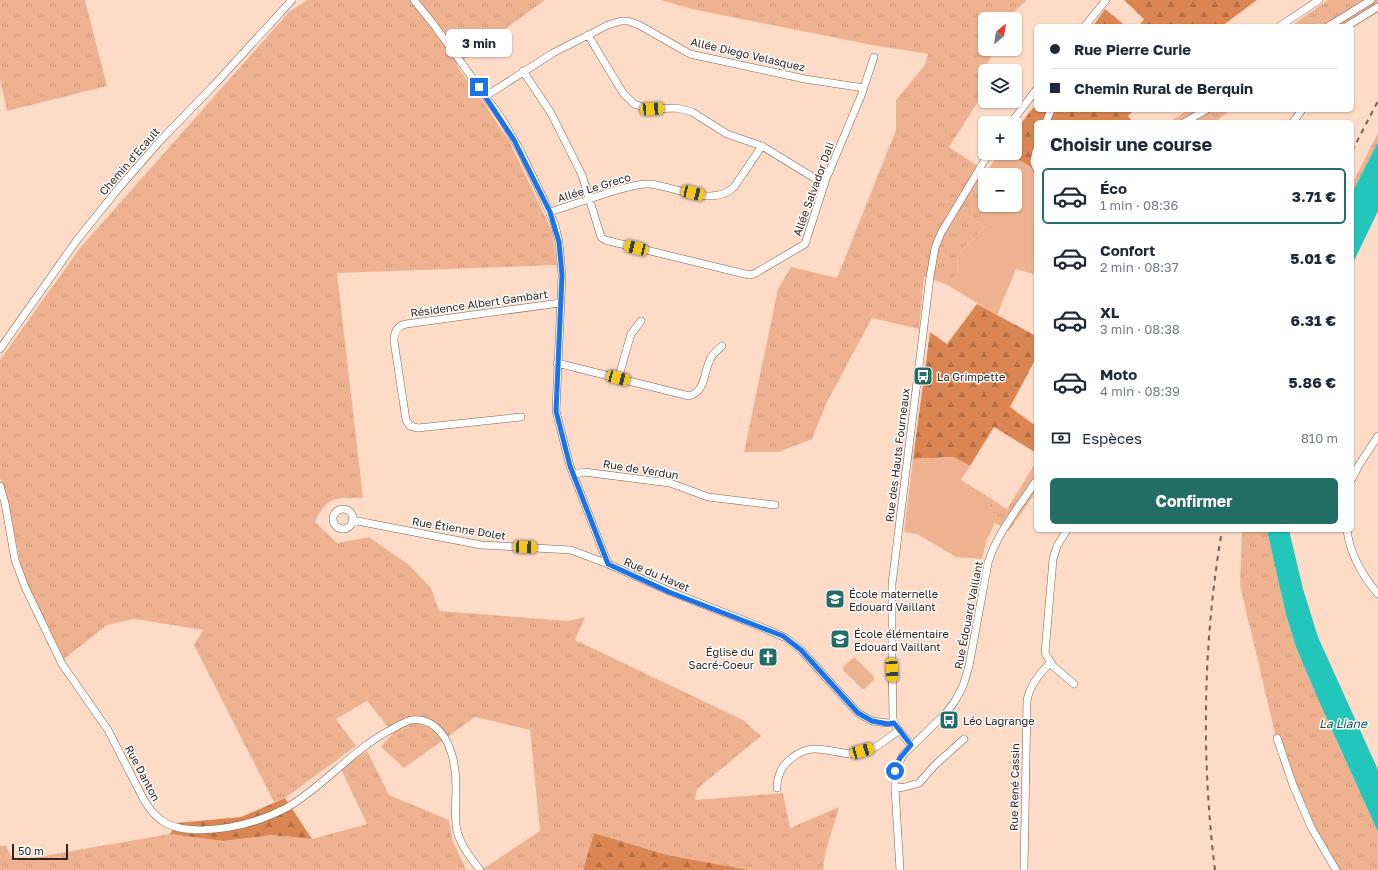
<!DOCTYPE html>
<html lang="fr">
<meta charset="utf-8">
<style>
body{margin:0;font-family:"Golos Text",sans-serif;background:#f6f6f7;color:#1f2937;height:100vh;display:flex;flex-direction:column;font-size:15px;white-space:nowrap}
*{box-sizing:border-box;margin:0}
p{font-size:13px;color:#747a83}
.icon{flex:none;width:22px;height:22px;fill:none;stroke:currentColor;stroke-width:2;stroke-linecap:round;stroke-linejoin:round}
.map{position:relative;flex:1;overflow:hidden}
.sheet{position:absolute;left:1034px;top:120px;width:320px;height:412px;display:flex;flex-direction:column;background:#fff;border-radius:6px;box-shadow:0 1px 3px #0004}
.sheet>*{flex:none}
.hud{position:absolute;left:1034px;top:24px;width:320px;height:88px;border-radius:6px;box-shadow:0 1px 3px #0004;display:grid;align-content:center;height:88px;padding:0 16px;background:#fff}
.needle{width:26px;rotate:30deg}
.fabs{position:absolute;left:978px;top:12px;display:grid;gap:8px}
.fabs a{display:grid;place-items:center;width:44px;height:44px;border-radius:6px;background:#fff;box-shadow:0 1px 3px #0004;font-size:20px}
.scale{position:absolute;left:12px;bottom:10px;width:56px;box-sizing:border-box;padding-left:4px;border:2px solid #32251e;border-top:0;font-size:11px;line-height:14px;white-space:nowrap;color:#32251e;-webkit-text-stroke:3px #fff;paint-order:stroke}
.end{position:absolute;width:18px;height:18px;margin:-9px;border:5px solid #1a73e8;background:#fff;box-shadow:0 0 0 2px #fff}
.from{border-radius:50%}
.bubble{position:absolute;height:28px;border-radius:6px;background:#fff;box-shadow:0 1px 3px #0004;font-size:13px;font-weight:700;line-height:28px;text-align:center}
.car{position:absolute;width:12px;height:24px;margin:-12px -6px;border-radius:5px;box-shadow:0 0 3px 1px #0007;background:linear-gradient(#f5c518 24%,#345 0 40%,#f5c518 0 76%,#345 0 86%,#f5c518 0)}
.hud b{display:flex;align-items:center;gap:14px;height:38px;font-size:15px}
.hud b+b{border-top:1px solid #e0e1e3}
.hud i{width:10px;height:10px;background:#1f2937}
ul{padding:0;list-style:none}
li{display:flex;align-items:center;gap:12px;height:56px;margin:0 8px 6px;padding:0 8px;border:2px solid transparent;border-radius:6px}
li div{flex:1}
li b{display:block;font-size:15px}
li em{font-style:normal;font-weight:700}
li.selected{border-color:#236d67}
li>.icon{width:36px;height:36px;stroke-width:1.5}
h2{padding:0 16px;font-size:18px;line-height:48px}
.pay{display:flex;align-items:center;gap:10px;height:44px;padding:0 16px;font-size:15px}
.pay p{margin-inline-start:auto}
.cta{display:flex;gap:8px;margin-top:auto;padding:8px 16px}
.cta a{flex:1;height:46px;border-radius:6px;background:#236d67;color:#fff;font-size:16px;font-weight:700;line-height:46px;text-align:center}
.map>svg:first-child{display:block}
</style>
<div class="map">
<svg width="1378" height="870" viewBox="0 0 1378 870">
<defs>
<pattern id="grass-tufts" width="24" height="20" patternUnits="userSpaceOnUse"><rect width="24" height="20" fill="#eeb290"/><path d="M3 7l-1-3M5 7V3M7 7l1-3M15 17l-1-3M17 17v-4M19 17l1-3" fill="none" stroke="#cd997c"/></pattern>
<pattern id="forest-firs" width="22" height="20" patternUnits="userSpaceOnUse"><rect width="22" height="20" fill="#db8652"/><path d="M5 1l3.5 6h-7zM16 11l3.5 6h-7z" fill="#b26d43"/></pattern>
</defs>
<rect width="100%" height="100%" fill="#fedbc7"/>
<!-- grass -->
<path fill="url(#grass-tufts)" d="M0,0h85l22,86 -100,25 -7,-32z
M307,0h238l-89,65 26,35 27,41 43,90 5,34 -220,8 26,225c-27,0 -36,-3 -48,24l22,21 32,-6 40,28 22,23 8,23 129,10 17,-4 -10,23 168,80 18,16 -64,53 -2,11 88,-7 7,35 49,-21 -14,47 -2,16h-74l-82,-15 -73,-22 -11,37h-99l-1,-1 57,-38 -10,-101 -55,-13 -71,51 -23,-21 12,-14 -26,-32 -31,18 20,27 -71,52 -11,4 -80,-157 9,-15 -68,-11 -28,6 -43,34 -41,-83 -13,-65 -10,-33v-118l80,-112 209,-236z
M661,0h366l-12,11 -4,8h-26v30h10l-12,22 2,7v13l-36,56 38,25 2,-4 12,7h-16v30h16l-16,22 -27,27 -1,20 -8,12 -14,-6 -11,-3 -5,52 -47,-11 -45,84 -15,37 -33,13h-35l34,-163 13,-22 46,11 59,-148v-30l29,-35 3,-11 -56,-9 -180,-36z
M1328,0h50v12l-26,16v-2h-61z
M1188,110h43l-16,12h-46z
M1378,133v9l-26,51v-9z
M1036,462v30l-27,39 -14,-8 -8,-27 20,13z
M1242,530h25l19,83 10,34 22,52 60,133v38h-44l-53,-111 -41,-174z
M367,751l22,44 60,25 3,19 14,31h-466v-24h6l8,15 156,-27 53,7 49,-6 40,4 55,-15 -26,-55z"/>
<!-- forest -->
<path fill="url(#forest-firs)" d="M1124,0h133l-35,26h-83l5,-7z
M1105,9l21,17h-33z
M1036,104v6h98l-6,6 5,6h-97v50l-7,-6 -22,-13h8v-22z
M977,304l59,32v22l-26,49 26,19v27l-42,-26 -24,39 -17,-9 -40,2 17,-127 17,12z
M285,798l27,41 -40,-4 -49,6 -53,-7 6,-11 65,-6z
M594,833l73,22 82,15h-166z"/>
<!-- garden -->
<path fill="#eeb290" d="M1000,153c13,0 26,11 36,19v103l-20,-6 -19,46 -48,-29 8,-12 1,-20 27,-27 16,-22h14v-30h-14l-12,-7z
M953,457l17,9 -9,14 26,16 8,27 -9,19 -4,17 -26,-2 -39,-23 -13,-2 9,-73z
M853,658h2l19,19v3l-10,9h-2l-19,-19v-3z"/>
<!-- water -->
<path fill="#22c6ba" d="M1378,142v69l-26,54v-72z
M1267,530h22l14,59 15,48 60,133v62l-60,-133 -22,-52 -10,-33z"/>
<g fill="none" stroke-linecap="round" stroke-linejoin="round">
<defs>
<path id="minor" d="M414,0l20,25 68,94 18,31 25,52 10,23 4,17 3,33 -6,136 14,55 38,98 61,27 97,38 20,9 15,12 57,63 14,8 16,2h6
M1085,26l21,-26
M1280,26l39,-26
M1329,26l42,-26
M1347,26l31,-19
M588,35l35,58 11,11 14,5 29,-1 15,4 35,22 35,12 62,38
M523,71l28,42 31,62 19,62 4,3 144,35 5,-1 51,-30 21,-65 35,-83 13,-39
M486,96l67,-43 55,-28 13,-4h7l11,4 51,29 115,25 59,9
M1046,122l5,-12
M1185,122l21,-12
M1293,122l9,-12
M1011,123l25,-33
M1036,151l-2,11 2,6
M550,212c21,-7 42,-14 64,-21 11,-3 24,-8 35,-7 26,2 64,24 85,3l28,-41
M0,349l77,-109 41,-51 41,-47 56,-58 77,-84
M557,363l132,33c17,-5 14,-22 21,-36 2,-6 8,-10 12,-14
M618,379l13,-45 10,-13
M521,417l-103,11 -8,-2 -4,-6 -12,-79c0,-9 3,-15 12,-17l154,-21
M573,475l11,-3 86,11 38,14 67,8
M1352,479l7,-14 19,-29
M0,486l5,17 10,57 10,27 37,77 46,66 36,70c14,24 30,30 57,30 32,-1 59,-8 87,-23 37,-22 65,-58 104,-78 6,-3 12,-7 19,-9 8,-1 17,1 23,6 17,12 22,40 22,60 0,15 -2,31 1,45 4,15 14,27 23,39
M333 519a10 10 0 1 1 20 0a10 10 0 1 1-20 0Z
M352,520l129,25 90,5 37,14
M1067,530l-10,16 -4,13 -8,94 8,13 21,18
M1347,530c3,25 15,45 31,64
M1277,738l16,47 18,42 25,43
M911,745l-14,-17 -4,-9 -1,-59v-76l38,-307 5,-29 6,-15 48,-80
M777,788c0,-4 0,-8 2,-12 3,-14 21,-26 34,-27 14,-1 27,5 40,5 17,0 33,-14 46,-24
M895,788l10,-1 14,-4 16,-18 29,-26
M900,870l-5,-82v-17l8,-16 43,-42 9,-12 8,-15 6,-20 19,-103c9,-30 31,-56 48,-82
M1024,870l3,-169c2,-14 13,-28 23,-38"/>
</defs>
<!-- minor casing -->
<use href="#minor" stroke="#7f604f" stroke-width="8"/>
<!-- minor -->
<use href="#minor" stroke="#fff" stroke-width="7"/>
<!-- rail -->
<path stroke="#756156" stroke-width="2" stroke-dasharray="5 5" stroke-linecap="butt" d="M1352,151l26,-50
M1215,870c-14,-113 -12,-228 7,-340"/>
</g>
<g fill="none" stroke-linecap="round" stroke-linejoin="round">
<!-- route -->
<path stroke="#1a73e8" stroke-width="5" d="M479,87l35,53 36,72 9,30 3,33 -6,136 14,55 38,98 61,28 114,44 18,14 57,63 14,8 16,3 6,-1 17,22 -11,13 -5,13"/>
</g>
<!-- icons -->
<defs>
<symbol id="bus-square" viewBox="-11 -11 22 22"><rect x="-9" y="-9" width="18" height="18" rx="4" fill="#236d67" stroke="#fff"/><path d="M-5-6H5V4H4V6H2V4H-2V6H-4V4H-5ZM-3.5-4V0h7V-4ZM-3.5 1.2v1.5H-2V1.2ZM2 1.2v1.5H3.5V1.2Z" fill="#fff"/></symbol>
<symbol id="school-square" viewBox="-11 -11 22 22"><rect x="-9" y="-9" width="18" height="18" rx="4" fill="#236d67" stroke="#fff"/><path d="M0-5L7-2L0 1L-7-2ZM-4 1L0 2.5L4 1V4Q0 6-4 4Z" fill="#fff"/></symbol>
<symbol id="church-square" viewBox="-11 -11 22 22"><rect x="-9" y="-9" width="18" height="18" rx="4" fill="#236d67" stroke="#fff"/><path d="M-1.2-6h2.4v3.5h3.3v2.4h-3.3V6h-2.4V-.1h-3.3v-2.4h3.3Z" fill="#fff"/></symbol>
</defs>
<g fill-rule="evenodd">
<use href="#bus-square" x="912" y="365" width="22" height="22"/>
<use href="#school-square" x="824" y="588" width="22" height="22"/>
<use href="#school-square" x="829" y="628" width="22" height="22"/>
<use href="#church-square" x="757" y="646" width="22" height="22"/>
<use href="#bus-square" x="938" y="709" width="22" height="22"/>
</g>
<g text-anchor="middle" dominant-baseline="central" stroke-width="3" stroke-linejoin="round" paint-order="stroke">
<!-- street labels -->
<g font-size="11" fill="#32251e" stroke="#fff">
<text transform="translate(748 54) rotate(13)">Allée Diego Velasquez</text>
<text transform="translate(129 161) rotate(-49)">Chemin d'Ecault</text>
<text transform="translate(594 187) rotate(-17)">Allée Le Greco</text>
<text transform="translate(813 189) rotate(-70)">Allée Salvador Dali</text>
<text transform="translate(479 303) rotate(-8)">Résidence Albert Gambart</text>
<text transform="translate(897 455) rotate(-83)">Rue des Hauts Fourneaux</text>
<text transform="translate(641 469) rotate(9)">Rue de Verdun</text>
<text transform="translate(459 528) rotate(9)">Rue Étienne Dolet</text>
<text transform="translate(657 574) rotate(23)">Rue du Havet</text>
<text transform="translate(968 615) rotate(-79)">Rue Édouard Vaillant</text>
<text transform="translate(143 773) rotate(62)">Rue Danton</text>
<text transform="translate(1014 787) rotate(-89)">Rue René Cassin</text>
</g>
<!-- poi labels -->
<g font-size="11" fill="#32251e" stroke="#fff" text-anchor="start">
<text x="937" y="376">La Grimpette</text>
<text x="849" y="593">École maternelle<tspan x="849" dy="13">Edouard Vaillant</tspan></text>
<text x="854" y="633">École élémentaire<tspan x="854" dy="13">Edouard Vaillant</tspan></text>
<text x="754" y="651" text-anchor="end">Église du<tspan x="754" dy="13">Sacré-Coeur</tspan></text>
<text x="963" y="720">Léo Lagrange</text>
</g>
<!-- water labels -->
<g font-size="12" font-style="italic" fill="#15544f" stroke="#fff">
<text x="1343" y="723">La Liane</text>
</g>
</g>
</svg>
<div class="fabs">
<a><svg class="needle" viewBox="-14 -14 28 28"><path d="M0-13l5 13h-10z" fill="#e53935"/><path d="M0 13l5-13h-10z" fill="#747a83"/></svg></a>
<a><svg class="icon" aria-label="layers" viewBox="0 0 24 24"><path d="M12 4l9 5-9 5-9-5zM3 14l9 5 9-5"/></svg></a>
<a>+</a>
<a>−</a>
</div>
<div class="scale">50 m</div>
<i class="end from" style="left:895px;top:771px"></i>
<i class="end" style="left:479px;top:87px"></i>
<div class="bubble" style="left:446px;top:29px;width:66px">3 min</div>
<i class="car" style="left:652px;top:109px;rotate:86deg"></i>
<i class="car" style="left:693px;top:193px;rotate:103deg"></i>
<i class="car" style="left:636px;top:248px;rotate:284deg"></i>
<i class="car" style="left:618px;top:378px;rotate:105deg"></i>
<i class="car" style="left:525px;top:547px;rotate:92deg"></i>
<i class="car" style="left:892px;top:670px;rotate:177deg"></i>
<i class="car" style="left:862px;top:751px;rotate:74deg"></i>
<div class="hud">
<b><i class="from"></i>Rue Pierre Curie</b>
<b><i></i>Chemin Rural de Berquin</b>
</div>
<section class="sheet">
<h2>Choisir une course</h2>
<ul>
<li class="selected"><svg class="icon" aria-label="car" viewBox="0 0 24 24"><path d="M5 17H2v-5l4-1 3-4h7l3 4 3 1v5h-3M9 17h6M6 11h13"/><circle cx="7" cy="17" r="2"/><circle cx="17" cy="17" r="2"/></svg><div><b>Éco</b><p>1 min · 08:36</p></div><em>3.71 €</em></li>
<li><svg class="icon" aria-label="car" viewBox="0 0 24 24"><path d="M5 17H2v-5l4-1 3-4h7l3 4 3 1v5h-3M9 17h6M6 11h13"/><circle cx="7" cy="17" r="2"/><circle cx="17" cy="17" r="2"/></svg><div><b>Confort</b><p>2 min · 08:37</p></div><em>5.01 €</em></li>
<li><svg class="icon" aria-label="car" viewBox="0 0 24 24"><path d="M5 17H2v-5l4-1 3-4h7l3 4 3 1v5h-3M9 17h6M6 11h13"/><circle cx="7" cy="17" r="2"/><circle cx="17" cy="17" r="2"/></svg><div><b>XL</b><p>3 min · 08:38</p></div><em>6.31 €</em></li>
<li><svg class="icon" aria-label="car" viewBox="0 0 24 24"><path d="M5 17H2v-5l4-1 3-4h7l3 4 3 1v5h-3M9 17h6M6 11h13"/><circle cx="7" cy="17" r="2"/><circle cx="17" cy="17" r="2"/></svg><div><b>Moto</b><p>4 min · 08:39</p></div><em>5.86 €</em></li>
</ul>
<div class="pay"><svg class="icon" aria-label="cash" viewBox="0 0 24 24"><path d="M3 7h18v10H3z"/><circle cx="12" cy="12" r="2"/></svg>Espèces<p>810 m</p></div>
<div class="cta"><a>Confirmer</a></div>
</section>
</div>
